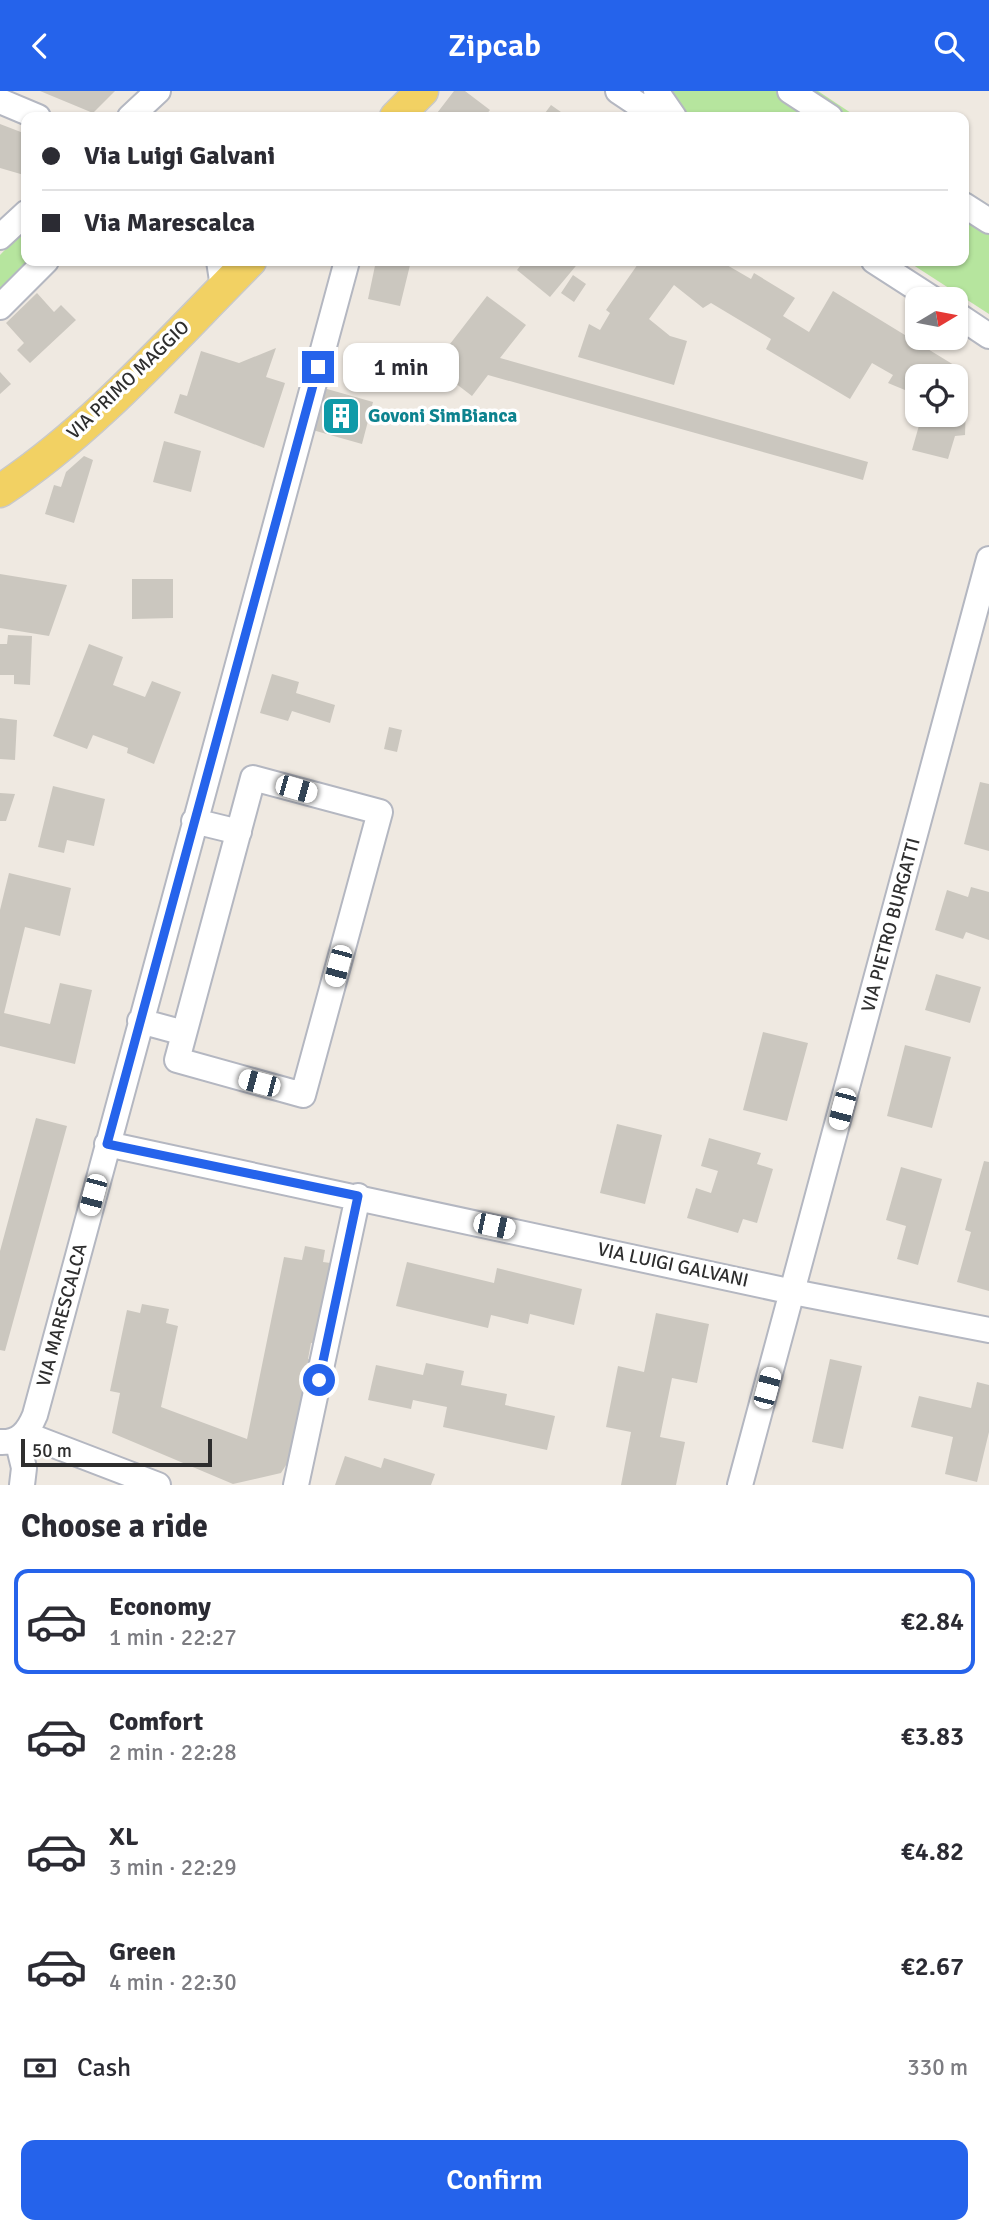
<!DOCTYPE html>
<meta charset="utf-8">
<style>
body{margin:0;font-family:Signika,sans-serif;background:#f7f7f7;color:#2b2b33;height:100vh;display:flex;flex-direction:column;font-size:26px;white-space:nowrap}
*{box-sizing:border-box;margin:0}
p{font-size:23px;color:#7c7c81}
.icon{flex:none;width:38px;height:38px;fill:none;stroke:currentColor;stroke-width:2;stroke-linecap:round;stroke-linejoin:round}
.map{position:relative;height:1394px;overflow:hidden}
.sheet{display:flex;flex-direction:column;background:#fff;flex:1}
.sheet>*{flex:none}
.banner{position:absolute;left:21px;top:21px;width:948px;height:154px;border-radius:14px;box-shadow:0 2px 5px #0004;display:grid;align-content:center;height:154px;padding:0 21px;background:#fff}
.needle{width:46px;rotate:80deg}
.fabs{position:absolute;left:905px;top:196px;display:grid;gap:14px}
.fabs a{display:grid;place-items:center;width:63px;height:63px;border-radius:14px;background:#fff;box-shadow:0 2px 5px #0004;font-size:35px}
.scale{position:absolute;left:21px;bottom:18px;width:191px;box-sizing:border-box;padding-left:7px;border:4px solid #2e2e2e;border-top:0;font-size:19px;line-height:24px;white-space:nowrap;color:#2e2e2e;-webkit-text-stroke:5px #fff;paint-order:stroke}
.end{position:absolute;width:32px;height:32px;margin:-16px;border:9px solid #2563eb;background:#fff;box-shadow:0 0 0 4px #fff}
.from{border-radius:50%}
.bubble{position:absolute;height:49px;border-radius:14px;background:#fff;box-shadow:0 2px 5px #0004;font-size:23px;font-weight:600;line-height:49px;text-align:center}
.car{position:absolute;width:21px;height:42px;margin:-21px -10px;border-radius:9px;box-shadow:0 0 5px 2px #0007;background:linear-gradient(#fff 24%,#345 0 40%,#fff 0 76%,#345 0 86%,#fff 0)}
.banner b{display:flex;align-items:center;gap:24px;height:66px;font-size:26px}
.banner b+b{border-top:2px solid #e1e1e2}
.banner i{width:18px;height:18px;background:#2b2b33}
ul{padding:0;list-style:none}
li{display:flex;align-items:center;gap:21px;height:105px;margin:0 14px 10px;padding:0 7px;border:4px solid transparent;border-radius:14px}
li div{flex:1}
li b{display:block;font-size:26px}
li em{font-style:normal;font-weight:600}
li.on{border-color:#2563eb}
li>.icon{width:63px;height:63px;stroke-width:1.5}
h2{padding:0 21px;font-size:32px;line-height:84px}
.pay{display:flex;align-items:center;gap:18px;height:77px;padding:0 21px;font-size:26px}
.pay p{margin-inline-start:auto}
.action{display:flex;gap:14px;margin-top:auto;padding:14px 21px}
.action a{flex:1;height:80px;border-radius:14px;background:#2563eb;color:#fff;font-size:28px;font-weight:600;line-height:80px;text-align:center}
header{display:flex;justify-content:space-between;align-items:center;height:91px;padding:0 21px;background:#2563eb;color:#fff;font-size:32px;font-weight:600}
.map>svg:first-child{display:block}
</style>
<header><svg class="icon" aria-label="back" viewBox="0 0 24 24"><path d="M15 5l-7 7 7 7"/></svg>Zipcab<svg class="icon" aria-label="search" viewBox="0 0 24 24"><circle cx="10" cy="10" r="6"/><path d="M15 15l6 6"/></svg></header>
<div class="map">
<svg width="989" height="1394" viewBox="0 0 989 1394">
<rect width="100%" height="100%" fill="#efe9e1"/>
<!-- green -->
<path fill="#b6e59e" d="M667,0h151l39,26h-173z
M964,98l25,16v109l-82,-53h57z
M26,137v33h8l-34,34v-40z"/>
<!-- building -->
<path fill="#cbc7bf" d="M40,0h75l-22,22z
M454,0h11l25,19 -6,7h-50z
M551,14l17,12h-26z
M0,33l26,10 -2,41 -24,-7z
M376,170h35l-11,45 -32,-7z
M524,170h56l-30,36 -33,-27z
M640,170h80l31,18 3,-6 41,25 -12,18 26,16 24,-41 134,82 -11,20v-17h-39v19l-29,-12 5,-8 -21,-12 -22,36 -84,-50 5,-10 -60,-36 -8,5 -29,-23 -25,34 21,17 17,5 -13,44 -96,-28 11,-33 11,6 10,-17 -4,-3z
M573,184l13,9 -12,18 -13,-9z
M37,202l17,19 7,-7 15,15 -46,43 -13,-13 7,-7 -18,-20z
M487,205l39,29 -26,33 368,104 -5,18 -375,-105 -16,21 -39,-30z
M276,257l-10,29 19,6 -21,65 -90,-35 6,-19 7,2 14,-45 38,12z
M0,281l11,12 -11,10z
M320,296l53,15 -11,42 -53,-15z
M956,307l10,7 -1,30 -10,1 -7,23 -36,-9 10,-35h34z
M164,350l37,10 -10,41 -38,-10z
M84,365l9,4 -19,63 -29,-9 9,-29 7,2 5,-15z
M0,483l67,11 -18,51 -49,-8z
M132,488h41v39l-41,1z
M8,544l24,1 -2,49 -16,-1v-9h-14v-31h7z
M89,553l34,13 -10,28 32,12 7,-16 29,11 -27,72 -27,-11 1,-5 -35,-13 -6,14 -34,-13z
M272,583l27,8 -3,11 39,12 -5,18 -38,-12 -4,10 -28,-8z
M0,627l17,2 -2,40 -15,-1z
M389,636l13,3 -5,22 -13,-3z
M980,691l9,2v67l-25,-7z
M53,695l52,13 -11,47 -27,-6 -3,13 -26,-6z
M0,702l15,1 -9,27h-6z
M9,782l62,15 -11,48 -35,-9 -21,86 46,11 10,-41 32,7 -17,74 -75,-18v-136z
M971,796l18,5v48l-23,-8 -3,7 -28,-9 12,-40 21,7z
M936,883l45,13 -11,36 -45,-13z
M763,941l45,11 -21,78 -44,-11z
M905,954l46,12 -19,71 -45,-12z
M36,1027l31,8 -62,225 -5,-1v-99z
M617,1033l45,11 -17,69 -45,-11z
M709,1047l52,15 -4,11 16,5 -16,54 -14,-4 -5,14 -51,-15 9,-30 15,5 7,-22 -17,-5z
M984,1070l5,1v129l-32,-9 14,-50 -6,-2z
M901,1076l41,12 -24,86 -21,-6 9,-33 -20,-6z
M305,1155l20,4 -2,12 15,2 -17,80 -10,-1 -3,16 9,2 -17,82 -19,30 -48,11 -121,-51 8,-40 -10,-2 17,-81 13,3 2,-9 27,5 -3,14 12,3 -17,81 86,32 37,-182 18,3z
M407,1171l87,21 3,-15 85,21 -8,36 -44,-11 -2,10 -37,-9 -3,13 -92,-22z
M656,1222l53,11 -12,59 -25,-5 -12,59 25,5 -9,43h-55l10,-53 -25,-5 12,-61 26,6z
M830,1268l32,7 -19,83 -31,-7z
M426,1272l38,8 -3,14 46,9 -2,11 50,11 -8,34 -104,-23 4,-20 -34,-7 -2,9 -43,-9 8,-35 47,10z
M977,1291l12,3v47l-12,50 -32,-8 8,-37 -42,-10 8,-31 52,12z
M345,1365l36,12 3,-10 51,16 -4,11h-96z"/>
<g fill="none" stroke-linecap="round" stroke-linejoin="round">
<defs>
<path id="minor" d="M618,0l39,26
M656,0l18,26
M790,0l40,26
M0,10l38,16
M130,26l28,-26
M964,114l25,16
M0,146l26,-24
M219,170l4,26
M874,170l59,38
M0,216l46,-46
M956,223l33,22
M253,687l127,34 -77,283 -126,-35z
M194,730l45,11
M140,930l44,12
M107,1053l686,148 196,38
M25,1343l133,51
M17,1348l7,29 -2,17
M0,1351c19,1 28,-10 35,-27l312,-1154
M296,1394l62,-289
M740,1394l249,-926"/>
<path id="major" d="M396,26l26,-26
M0,400c94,-62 171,-151 250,-230"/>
</defs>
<!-- minor casing -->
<use href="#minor" stroke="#b4b7c1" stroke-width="28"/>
<!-- major casing -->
<use href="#major" stroke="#c9c9c9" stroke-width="35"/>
<!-- minor -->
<use href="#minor" stroke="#fff" stroke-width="24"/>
<!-- major -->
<use href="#major" stroke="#f2d163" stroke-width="32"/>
</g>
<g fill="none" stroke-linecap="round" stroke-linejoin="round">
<!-- route -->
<path stroke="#2563eb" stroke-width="9" d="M318,276l-211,777 251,52 -39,184"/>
</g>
<!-- icons -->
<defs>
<symbol id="building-square" viewBox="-11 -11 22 22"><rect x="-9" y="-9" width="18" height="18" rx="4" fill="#0f9aa8" stroke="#fff"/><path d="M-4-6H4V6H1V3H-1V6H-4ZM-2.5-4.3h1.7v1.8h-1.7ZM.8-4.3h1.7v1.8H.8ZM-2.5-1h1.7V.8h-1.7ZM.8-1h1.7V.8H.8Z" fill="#fff"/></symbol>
</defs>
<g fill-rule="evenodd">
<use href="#building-square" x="319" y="303" width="44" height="44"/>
</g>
<g text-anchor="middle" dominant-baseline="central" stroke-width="7" stroke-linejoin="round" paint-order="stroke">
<!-- street labels -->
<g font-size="19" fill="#2e2e2e" stroke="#fff">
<text transform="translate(128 289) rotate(-44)">VIA PRIMO MAGGIO</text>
<text transform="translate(891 834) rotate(-75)">VIA PIETRO BURGATTI</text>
<text transform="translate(673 1174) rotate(12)">VIA LUIGI GALVANI</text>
<text transform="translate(62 1224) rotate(-75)">VIA MARESCALCA</text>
</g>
<!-- culture labels -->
<g font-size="19" font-weight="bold" fill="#0d838f" stroke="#fff" text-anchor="start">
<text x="368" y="325">Govoni SimBianca</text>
</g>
</g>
</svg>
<div class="fabs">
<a><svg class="needle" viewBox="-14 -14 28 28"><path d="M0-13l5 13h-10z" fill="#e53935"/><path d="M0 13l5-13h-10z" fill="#7c7c81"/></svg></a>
<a><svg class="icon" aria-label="locate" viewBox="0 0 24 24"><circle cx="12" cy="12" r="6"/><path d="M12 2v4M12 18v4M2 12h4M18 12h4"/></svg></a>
</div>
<div class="scale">50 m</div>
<i class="end from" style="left:319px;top:1289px"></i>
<i class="end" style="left:318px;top:276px"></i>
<div class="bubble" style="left:343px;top:252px;width:116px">1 min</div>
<i class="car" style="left:296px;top:698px;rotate:106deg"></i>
<i class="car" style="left:338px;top:875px;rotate:195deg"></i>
<i class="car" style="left:259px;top:992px;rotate:285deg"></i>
<i class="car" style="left:842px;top:1018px;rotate:195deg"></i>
<i class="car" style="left:93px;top:1104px;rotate:195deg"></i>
<i class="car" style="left:494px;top:1135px;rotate:102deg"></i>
<i class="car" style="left:767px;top:1297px;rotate:15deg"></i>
<div class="banner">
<b><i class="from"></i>Via Luigi Galvani</b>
<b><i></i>Via Marescalca</b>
</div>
</div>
<section class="sheet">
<h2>Choose a ride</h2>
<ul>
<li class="on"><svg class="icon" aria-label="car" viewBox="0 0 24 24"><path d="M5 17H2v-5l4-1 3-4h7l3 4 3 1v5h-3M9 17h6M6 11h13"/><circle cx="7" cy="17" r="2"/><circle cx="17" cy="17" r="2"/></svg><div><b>Economy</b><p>1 min · 22:27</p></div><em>€2.84</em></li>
<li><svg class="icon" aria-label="car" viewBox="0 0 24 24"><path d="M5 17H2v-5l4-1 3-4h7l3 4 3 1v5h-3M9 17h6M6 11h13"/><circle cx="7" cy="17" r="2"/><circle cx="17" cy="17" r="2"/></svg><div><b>Comfort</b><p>2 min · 22:28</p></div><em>€3.83</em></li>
<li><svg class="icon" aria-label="car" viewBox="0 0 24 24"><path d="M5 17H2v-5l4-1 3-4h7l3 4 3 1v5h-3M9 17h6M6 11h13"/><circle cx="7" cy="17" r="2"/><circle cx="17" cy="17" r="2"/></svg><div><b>XL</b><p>3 min · 22:29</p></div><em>€4.82</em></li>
<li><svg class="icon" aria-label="car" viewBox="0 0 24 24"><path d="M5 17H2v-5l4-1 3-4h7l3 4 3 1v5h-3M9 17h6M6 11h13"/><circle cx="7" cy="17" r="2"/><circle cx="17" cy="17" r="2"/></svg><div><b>Green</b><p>4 min · 22:30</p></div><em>€2.67</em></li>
</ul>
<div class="pay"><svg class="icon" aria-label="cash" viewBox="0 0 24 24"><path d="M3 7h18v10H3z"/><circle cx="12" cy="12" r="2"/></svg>Cash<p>330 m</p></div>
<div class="action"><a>Confirm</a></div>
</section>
